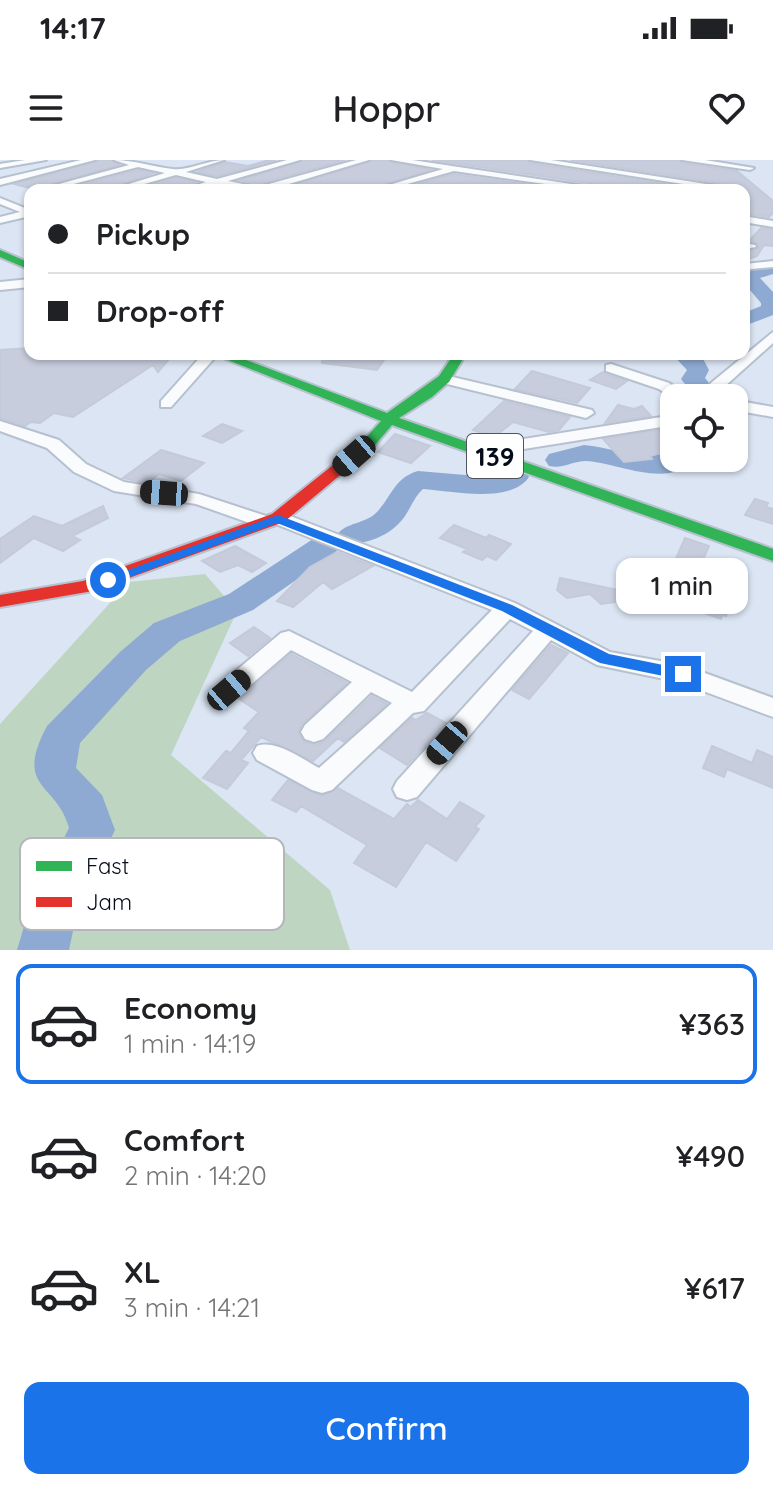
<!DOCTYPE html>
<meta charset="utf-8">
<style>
body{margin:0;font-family:Quicksand,sans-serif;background:#f6f6f6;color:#202124;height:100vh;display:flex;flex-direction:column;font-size:30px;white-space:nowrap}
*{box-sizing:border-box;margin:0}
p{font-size:26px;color:#757577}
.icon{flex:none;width:44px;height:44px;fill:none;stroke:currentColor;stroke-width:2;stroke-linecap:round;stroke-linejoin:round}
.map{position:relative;height:790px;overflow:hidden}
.side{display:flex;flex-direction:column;background:#fff;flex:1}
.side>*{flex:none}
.guide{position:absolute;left:24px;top:24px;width:726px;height:176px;border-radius:16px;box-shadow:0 2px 6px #0004;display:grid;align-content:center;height:176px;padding:0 24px;background:#fff}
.tools{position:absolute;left:660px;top:224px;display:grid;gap:16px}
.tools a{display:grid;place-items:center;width:88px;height:88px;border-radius:16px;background:#fff;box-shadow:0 2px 6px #0004;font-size:40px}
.end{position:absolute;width:36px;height:36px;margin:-18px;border:10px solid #1a73e8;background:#fff;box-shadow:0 0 0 4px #fff}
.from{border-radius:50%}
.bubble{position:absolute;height:56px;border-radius:16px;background:#fff;box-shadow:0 2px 6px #0004;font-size:26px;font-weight:600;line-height:56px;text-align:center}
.car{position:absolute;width:24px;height:48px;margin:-24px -12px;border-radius:10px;box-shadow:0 0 6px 2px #0007;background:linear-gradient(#222 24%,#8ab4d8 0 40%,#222 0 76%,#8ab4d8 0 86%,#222 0)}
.guide b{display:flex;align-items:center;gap:28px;height:76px;font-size:30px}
.guide b+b{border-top:2px solid #e0e0e0}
.guide i{width:20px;height:20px;background:#202124}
ul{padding:14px 0 0;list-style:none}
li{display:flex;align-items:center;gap:24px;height:120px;margin:0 16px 12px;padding:0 8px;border:4px solid transparent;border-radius:16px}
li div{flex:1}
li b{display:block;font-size:30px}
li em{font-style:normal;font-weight:600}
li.current{border-color:#1a73e8}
li>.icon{width:72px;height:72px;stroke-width:1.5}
.primary-button{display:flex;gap:16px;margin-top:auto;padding:16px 24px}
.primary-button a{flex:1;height:92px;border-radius:16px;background:#1a73e8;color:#fff;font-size:32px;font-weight:600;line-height:92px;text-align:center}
.status{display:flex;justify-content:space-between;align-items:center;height:56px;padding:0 40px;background:#fff;direction:ltr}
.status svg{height:22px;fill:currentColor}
header{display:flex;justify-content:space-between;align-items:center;height:104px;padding:0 24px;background:#fff;font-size:36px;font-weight:600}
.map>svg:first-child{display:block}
</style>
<div class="status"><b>14:17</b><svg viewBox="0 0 49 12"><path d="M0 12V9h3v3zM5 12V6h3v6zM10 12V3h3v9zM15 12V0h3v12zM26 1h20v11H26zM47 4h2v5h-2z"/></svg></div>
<header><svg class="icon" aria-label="menu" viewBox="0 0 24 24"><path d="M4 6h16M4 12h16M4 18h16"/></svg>Hoppr<svg class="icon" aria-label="heart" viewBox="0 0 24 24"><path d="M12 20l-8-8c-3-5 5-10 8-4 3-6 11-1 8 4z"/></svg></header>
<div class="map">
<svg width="773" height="790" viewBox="0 0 773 790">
<rect width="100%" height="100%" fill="#dbe5f3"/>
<!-- green -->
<path fill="#bed5c1" d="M205,414l32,37 -66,144 159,135 20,60h-350v-226l129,-142z"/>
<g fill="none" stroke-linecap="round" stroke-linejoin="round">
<!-- river -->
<path fill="#8eaad2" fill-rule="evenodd" d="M773,104v10l-13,4 13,14v23l-29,11v-13l17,-7v-3l-17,-20v-12z
M672,194l29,1 8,15 -4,8 16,20h-25l-15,-19 6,-9z
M584,285c32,3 58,17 90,6v7h20c-23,33 -78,4 -108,3 -14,0 -22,8 -37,5l-4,-6 4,-6z
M515,309l10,2 4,6c-18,27 -78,14 -106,12 -8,7 -12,18 -18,27 -13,19 -40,31 -63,26l-5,-7c9,-13 29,-11 40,-23 15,-16 17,-34 41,-41l71,6z
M324,376l11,3 5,7 -5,7 -82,57 -73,31 -34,29 -66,73 -4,25 26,27 13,35 -36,73 -10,47h-52l14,-47 38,-75c-12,-46 -56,-38 -22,-102l73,-74 34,-29 75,-29 84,-55z"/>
</g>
<!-- building -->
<path fill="#c7cddd" stroke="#c4cad9" stroke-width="2" d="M98,0h13l8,5 -85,24 -20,-5z
M269,0h7l-59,16 -20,-4 28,-10 23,4z
M303,0h42l-87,24 -17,-4z
M372,0h16l42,10 -61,20h-90z
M432,0h95l3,3 172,27h-67z
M571,0h108l3,3 55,8 36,30v12l-4,4 -25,-4v-23h-25l3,-4 -3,-3z
M138,10l15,3 -47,17h-43z
M454,14l106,15 -41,-3 -5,4h-117z
M176,18l19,4 -17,8h-44z
M761,68l12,2v16l-9,-1 -7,11 -13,5v-9l15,-4 -1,-4 -9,-3z
M30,188v6l91,3 5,-3h47l-15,18 -5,-7 -80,52 -19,-4 -14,10 -9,-1 -6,4 -25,-8v-68z
M323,194h65l-11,16 -55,-7z
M532,211l58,17 -13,15 -62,-14z
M603,212l2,2 22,7 -11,8 -26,-9z
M504,241l66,16 -11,13 -10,2 -36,-10 -19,15 -21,-7z
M618,245l16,4 8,-3 9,10 -46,7z
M222,264l20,7 -20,12 -19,-7z
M665,269l6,11 -9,1 10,9 -22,6 2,3 -28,3 -21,-23z
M395,274l35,12 -19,17 -33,-11z
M161,290l43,13 -23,18 -22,-7 -12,9 -24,-5z
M755,339l13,4 -2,4 7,2v15l-28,-9z
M103,346l5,12 -36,18 8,4 -17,11 -29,-13 -34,25v-24l34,-23 28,10z
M454,365l32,13 3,-3 22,9 -15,16 -9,-4 -5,4 -19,-8 4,-3 -27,-11z
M685,378l24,8 -17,39 39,13 -5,18 -4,-1 -1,4 -62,-22z
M235,386l31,17 -14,9 -14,-7 -18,7 -18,-11z
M337,392l36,14 -41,23 -9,-7 -30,25 -16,-6 33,-34z
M560,418l58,12 -3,12 -14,2 -11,-10 -23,4 -10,-8z
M254,467l16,11 -22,18 -18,-13z
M551,485l17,8 -39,46 -17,-9z
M291,494l56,29 -45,41 -4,9 6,9 11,3 10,-4 47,-45 15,8 -43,38 -6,-4 -25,23 -52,-24 -20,23 7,3 -21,26 -24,-11 23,-27 5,2 18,-22 -5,-3 15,-16 -20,-13z
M427,553l19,10 -39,42 -27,-17 32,-30 4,2z
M712,586l40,17 5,-13 16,7v31l-46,-19 -3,8 -21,-9z
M288,620l33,16 17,-8 56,31 13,-15 4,3 7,-7 29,19 13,-17 24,14 -9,11 4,2 -23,32 -30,-19 -30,45 -42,-24 13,-18 -66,-39 -5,6 -24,-12z"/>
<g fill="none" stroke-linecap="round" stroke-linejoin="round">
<defs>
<path id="street" d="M25,0h21l-46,8v-4z
M81,0h14l-95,25v-6z
M114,0c20,0 39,7 59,9 16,2 34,-9 51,-9l-38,12 31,7 70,-19h13l-72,21 30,6 98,-27h13l-100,30h-23l-29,-6 -36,6 25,-8 -30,-7 -53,15h-14l56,-17 -27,-6 -87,23h-14l92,-25z
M391,0h21l199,30h-23l-134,-19 -68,19h-14l71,-21z
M530,0h21l168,26 -4,3z
M682,0h23l49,8 -4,2z
M0,38l30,12v6l-30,7v-6l20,-5 -20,-8z
M744,56l29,5v6l-29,-5z
M744,83l11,2 1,2 -12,2z
M773,101v6l-22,2 -7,4v-9z
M30,119v8l-30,3v-8z
M773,172v11l-49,44 6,11h-16l-5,-12 2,-3z
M203,194h15l-47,53h-10v-6z
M611,204l58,19 21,15 -16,1 -15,-10 -53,-18v-6z
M444,215l148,35 2,3 -8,5 -147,-36 -2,-3z
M734,240l39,7v10l-39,-7z
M674,255v10l-176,28 -8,-5 8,-5z
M0,261l59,19 27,24 38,18 75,12 70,23 9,-5 7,2 230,89 95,49 73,13 90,33v19l-94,-35 -82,-17 -46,-25 -134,157 -10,3 -10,-3 -4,-8 4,-8 136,-150 -23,-12 -86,92 -11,2 -81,77 -10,3 -10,-3 -55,-30 -4,-7 4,-7c19,-7 45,13 62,22l73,-65 -21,-11 -48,47 -9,3 -9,-3 -4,-7 4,-7 47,-43 -61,-32 -53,46 -9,3 -9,-3 -3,-6 3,-6 61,-51 8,-2 123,61 80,-82 -219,-87 -9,5 -68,-24 -82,-13 -40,-19 -27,-24 -47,-17z"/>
<path id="fast" d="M0,90l30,13v7l-30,-13z
M213,194h17l157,59 52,-37 15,-22h12l-17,28 -17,15 -33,21 374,131v12l-381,-136c-12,14 -39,50 -59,46l-2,-3 2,-3 29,-23 19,-21z"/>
<path id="jam" d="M339,303l8,5 -2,3 -61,51 -191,69 -93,16v-12l83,-14 189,-67 61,-49z"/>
</defs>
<!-- street casing -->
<use href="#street" stroke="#b6c0ce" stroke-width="4"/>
<!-- fast casing -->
<use href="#fast" stroke="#b6c0ce" stroke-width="4"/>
<!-- jam casing -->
<use href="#jam" stroke="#b6c0ce" stroke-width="4"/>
<!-- street -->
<use href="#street" fill="#fafbfd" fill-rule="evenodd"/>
<!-- fast -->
<use href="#fast" fill="#30b455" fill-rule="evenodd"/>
<!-- jam -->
<use href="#jam" fill="#e5322d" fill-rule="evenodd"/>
</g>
<!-- route -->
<path fill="#1a73e8" d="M278,355l234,90 97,49 74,15 8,5 -8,6 -83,-17 -98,-52 -225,-88 -164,60 -5,1 -7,-4z"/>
<g text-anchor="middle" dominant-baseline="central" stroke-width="8" stroke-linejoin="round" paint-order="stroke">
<!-- shield labels -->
<rect fill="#fff" stroke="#4f555f" stroke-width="2" x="467" y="274" width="56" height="44" rx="6"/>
<g font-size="26" font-weight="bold" fill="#040c1a">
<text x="495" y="296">139</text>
</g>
</g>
<!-- legend -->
<rect x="20" y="678" width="264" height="92" rx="12" fill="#fff" stroke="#b4b6ba" stroke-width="2"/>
<rect x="36" y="701" width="36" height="10" fill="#30b455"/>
<rect x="36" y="737" width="36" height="10" fill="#e5322d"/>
<g font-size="22" fill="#040c1a">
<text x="86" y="714">Fast</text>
<text x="86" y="750">Jam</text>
</g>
</svg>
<div class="tools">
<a><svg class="icon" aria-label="locate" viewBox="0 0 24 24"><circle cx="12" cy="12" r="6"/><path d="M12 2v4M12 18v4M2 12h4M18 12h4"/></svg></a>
</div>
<i class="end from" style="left:108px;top:420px"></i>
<i class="end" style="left:683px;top:514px"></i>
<div class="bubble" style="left:616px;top:398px;width:132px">1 min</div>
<i class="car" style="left:354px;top:296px;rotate:229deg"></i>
<i class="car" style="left:164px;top:333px;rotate:274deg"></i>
<i class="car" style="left:229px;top:530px;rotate:50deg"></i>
<i class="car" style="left:447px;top:583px;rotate:221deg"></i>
<div class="guide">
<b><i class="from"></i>Pickup</b>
<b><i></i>Drop-off</b>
</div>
</div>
<section class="side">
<ul>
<li class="current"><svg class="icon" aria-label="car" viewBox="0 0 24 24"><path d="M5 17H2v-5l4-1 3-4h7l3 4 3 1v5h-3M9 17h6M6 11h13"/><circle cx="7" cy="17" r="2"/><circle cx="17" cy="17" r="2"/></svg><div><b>Economy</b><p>1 min · 14:19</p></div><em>¥363</em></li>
<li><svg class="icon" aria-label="car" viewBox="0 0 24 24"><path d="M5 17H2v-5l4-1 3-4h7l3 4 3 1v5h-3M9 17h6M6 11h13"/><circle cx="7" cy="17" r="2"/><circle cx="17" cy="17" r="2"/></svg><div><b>Comfort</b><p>2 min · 14:20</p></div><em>¥490</em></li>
<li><svg class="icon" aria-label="car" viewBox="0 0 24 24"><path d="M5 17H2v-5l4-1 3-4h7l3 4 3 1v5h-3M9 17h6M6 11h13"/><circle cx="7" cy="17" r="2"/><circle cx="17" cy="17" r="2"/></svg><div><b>XL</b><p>3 min · 14:21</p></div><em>¥617</em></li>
</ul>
<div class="primary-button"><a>Confirm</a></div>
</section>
